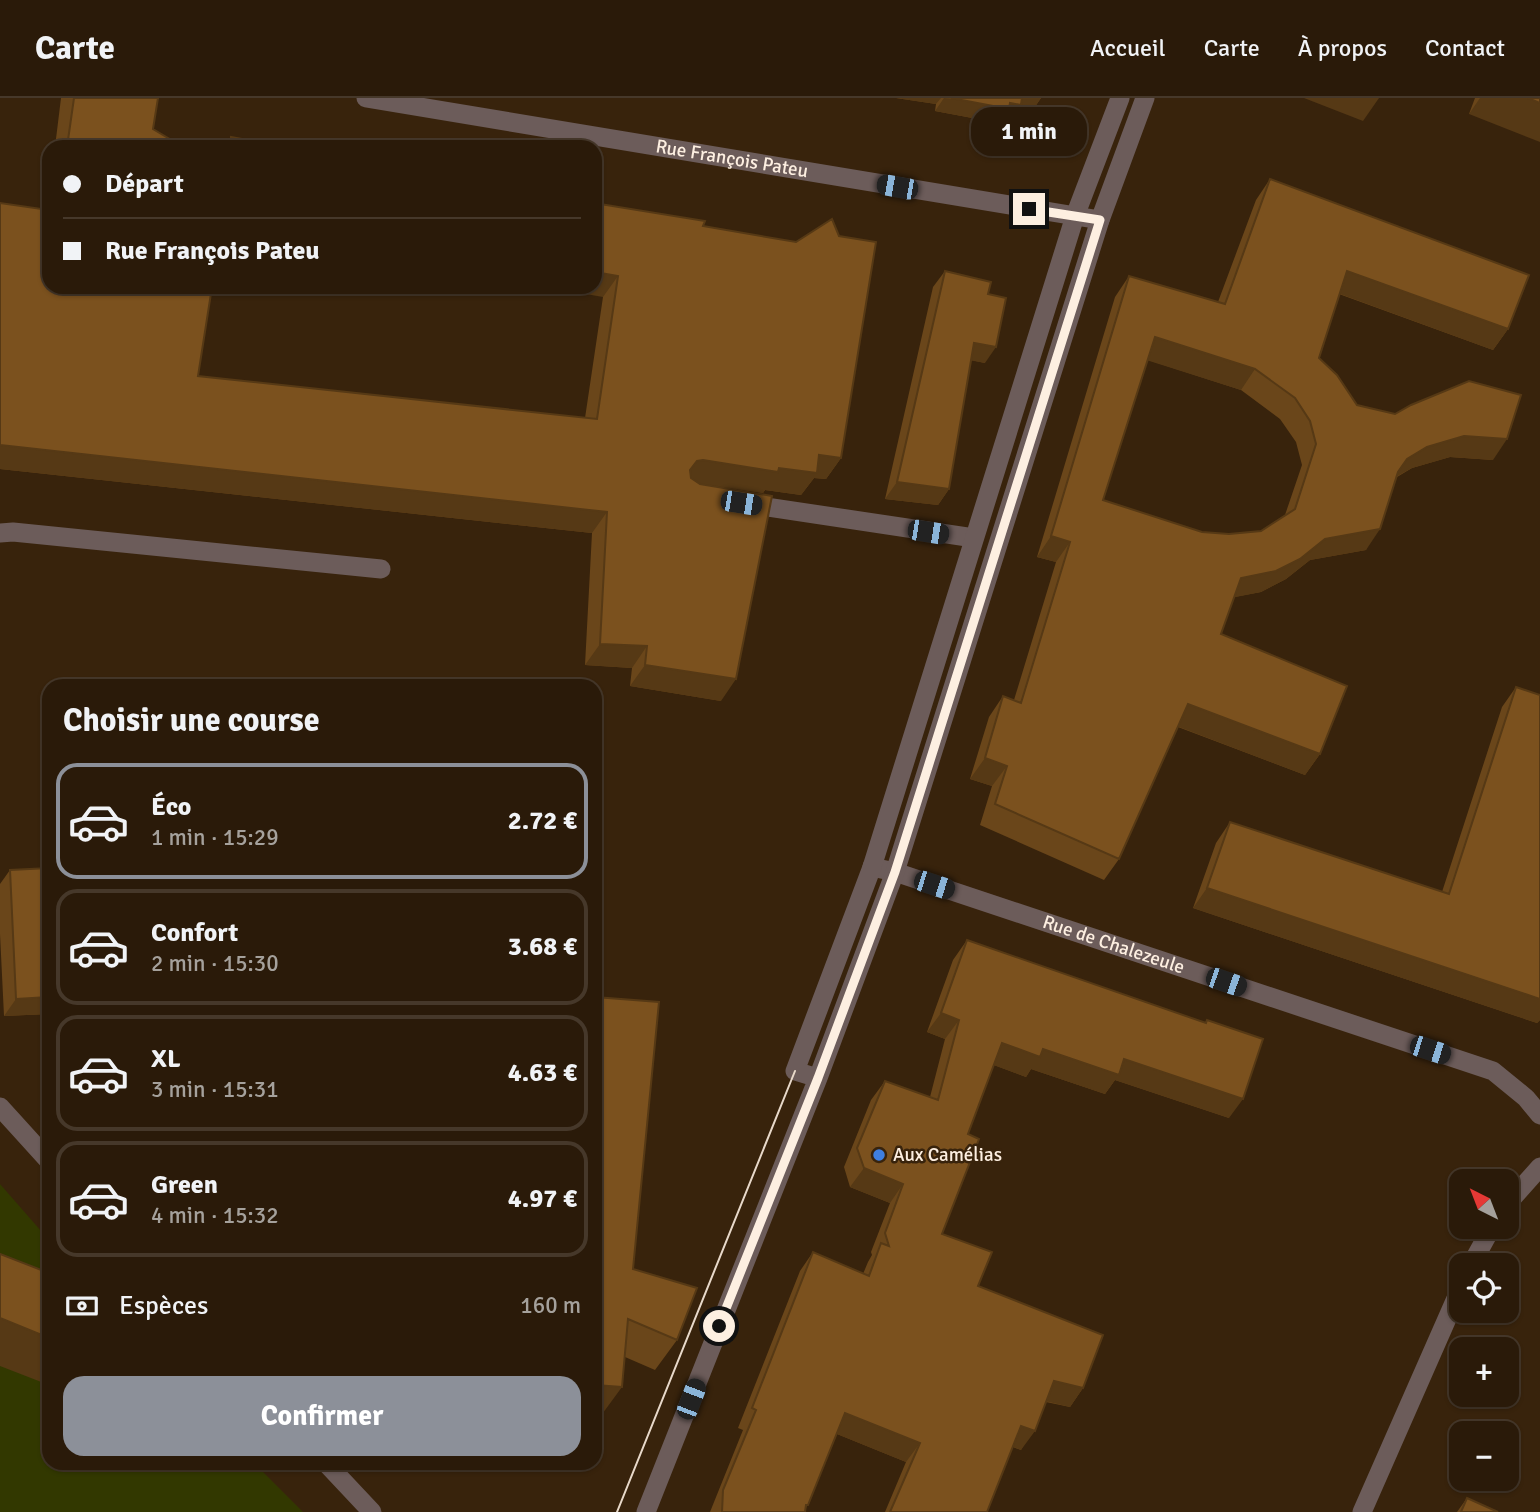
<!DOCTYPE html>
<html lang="fr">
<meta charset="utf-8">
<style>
body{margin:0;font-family:Signika,sans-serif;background:#322312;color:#f1f3f6;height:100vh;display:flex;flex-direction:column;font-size:26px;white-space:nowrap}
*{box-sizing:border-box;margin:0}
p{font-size:23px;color:#a5a19c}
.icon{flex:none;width:38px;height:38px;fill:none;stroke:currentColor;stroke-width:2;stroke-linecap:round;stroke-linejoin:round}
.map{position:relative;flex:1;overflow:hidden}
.side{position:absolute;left:42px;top:581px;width:560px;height:791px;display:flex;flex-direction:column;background:#2a1a09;border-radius:21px;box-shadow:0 2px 5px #0004,0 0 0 2px #46382a}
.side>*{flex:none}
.guide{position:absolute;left:42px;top:42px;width:560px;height:154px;border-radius:21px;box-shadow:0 2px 5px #0004,0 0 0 2px #46382a;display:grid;align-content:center;height:154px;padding:0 21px;background:#2a1a09}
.needle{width:46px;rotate:318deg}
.controls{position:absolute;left:1449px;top:1071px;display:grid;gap:14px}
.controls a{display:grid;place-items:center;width:70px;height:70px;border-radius:14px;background:#2a1a09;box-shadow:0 2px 5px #0004,0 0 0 2px #46382a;font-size:35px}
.end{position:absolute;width:32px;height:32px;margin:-16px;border:9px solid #fdefe1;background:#111;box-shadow:0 0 0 4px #111}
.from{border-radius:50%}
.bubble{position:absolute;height:49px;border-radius:21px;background:#2a1a09;box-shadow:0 2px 5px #0004,0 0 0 2px #46382a;font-size:23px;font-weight:700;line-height:49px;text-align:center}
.car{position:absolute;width:21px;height:42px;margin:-21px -10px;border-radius:9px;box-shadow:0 0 5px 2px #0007;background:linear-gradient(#222 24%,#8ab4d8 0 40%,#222 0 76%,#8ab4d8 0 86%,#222 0)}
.guide b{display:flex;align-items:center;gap:24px;height:66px;font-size:26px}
.guide b+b{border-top:2px solid #46382a}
.guide i{width:18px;height:18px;background:#f1f3f6}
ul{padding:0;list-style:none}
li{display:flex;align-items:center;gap:21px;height:116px;margin:0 14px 10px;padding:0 7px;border:4px solid #46382a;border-radius:21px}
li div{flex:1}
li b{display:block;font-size:26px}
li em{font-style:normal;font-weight:700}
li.on{border-color:#8c9099}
li>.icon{width:63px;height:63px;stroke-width:1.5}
h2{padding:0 21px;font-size:32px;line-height:84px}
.pay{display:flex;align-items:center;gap:18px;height:77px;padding:0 21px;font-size:26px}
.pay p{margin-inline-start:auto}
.cta{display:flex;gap:14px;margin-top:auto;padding:14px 21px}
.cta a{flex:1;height:80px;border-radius:21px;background:#8c9099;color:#fff;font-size:28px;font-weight:700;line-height:80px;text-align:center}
header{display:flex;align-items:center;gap:42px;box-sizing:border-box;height:98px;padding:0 35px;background:#2a1a09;border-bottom:2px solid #46382a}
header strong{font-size:33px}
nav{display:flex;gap:38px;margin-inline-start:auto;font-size:24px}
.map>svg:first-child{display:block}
</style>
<header>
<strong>Carte</strong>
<nav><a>Accueil</a><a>Carte</a><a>À propos</a><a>Contact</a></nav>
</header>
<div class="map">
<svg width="1540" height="1414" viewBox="0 0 1540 1414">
<rect width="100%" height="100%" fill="#38230c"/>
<!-- green -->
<path fill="#323800" d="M0,1086l49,56v223h205l49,49h-303z"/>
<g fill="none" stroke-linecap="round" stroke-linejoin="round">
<!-- service -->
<path stroke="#6c5c5a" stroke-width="19" d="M747,406l227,34
M0,435l13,-1 368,37"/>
<!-- minor -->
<g stroke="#6c5c5a" stroke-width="19">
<path id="s1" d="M366,0l734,122"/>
<path id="s2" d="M872,769l23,5 598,199 33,27 14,17"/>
</g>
<!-- tertiary -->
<path stroke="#6c5c5a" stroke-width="19" d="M818,980l-23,-7 77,-204 203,-651 45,-118
M0,1009l49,54
M1507,1106l33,-37
M1471,1167l21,-38
M326,1365l46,49
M646,1414l172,-434 77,-206 205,-652 45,-122
M1362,1414l99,-225"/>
<!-- tram -->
<path stroke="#e8d9ca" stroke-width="2" d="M617,1414l178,-441"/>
</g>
<!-- wall -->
<path fill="#6a461a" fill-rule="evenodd" d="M61,0h97l-5,31 30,18h-128z
M896,0h145l-9,13 -14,-3 -7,11 -8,-2 -4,6 -64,-12 1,-7z
M1475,0h65l-71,16z
M231,39l54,10h-61z
M1270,81l238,150 -15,21 -154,-56 -20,64 38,47 136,55 -43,-3 -38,11 -15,9 -31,73 -56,10 -24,19 -25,13 -27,5 -13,37 99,120 -15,21 -127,-48 -59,132 -15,21 -124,-55 12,-39 -22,-7 19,-62 14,-21 11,4 42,-138 -19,-5 78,-260 14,-21 89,26 38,-102zM1148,262l93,30 39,29 16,23 6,23 -17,50 -24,16 -32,3 -27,-2 -99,-32z
M49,97v92l149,89 387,42 18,-121 -3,-93 103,22 138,232 -15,21 -12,-1 -13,17 -36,-5 -2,3 -65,-10 23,218 -91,-15 2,-18 -47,-3 7,-132 -592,-64v-266l47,7z
M945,173l43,23 -3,69 -14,-3 -22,129 -11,16 -53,-6 48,-212z
M1516,589l24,8v325l-3,3 -344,-115 23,-65 14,-21 212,70 60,-185z
M10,772l39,144 -45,2 -4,-82v-50z
M967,842l238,83 2,-3 22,98 -114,-38 -10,14 -74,-25 -5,8 -32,-12 -26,69 -26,100 36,52 105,102 -13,19 -24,-5 -25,48 -8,-3 -26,65h-102l21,-50 -69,-28 -31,74 -1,4h-95l33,-82 -5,-2 62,-157 13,-19 50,22 5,-12 4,-7 -1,-3 19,-49 -40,-16 -6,-20 27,-67 14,-19 45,16 15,-58 -18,-7 26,-72z
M595,899l38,272 44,71 -22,30 -30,-13 -25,60h-5z
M1467,1400l31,14h-41z"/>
<!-- shaded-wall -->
<path fill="#563915" d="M896,0h45l-5,6z
M944,0l66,5 10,-5h21l-9,13 -14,-3 -7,11 -8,-2 -4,6 -64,-12z
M1304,0h75l-16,23z
M1480,0h48l12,5v39l-71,-28z
M1347,173l161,58 -15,21 -161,-59z
M595,174l23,4 -15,21 -57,-10h49z
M1155,239l100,32 -14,21 -101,-32z
M974,245l22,4 -11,16 -22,-4z
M1464,338l43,3 -14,21 -43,-3 -38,11 -20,11 15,-20 20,-12z
M0,347l607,67 -15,21 -592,-64z
M819,357l22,3 -15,21 -12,-1 -13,17 -36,-5 -2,3 -75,-11 2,-12 7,-9 6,-1 76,8z
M897,384l52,7 -11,16 -53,-6z
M1380,431l-14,21 -56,10 -24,19 -25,13 -35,7 15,-21 84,-39z
M1051,438l19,6 -14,20 -19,-5z
M600,546l47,2 -15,22 -47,-3z
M645,567l91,14 -15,22 -91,-15z
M1188,606l132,50 -15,21 -131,-50z
M985,660l22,8 -15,20 -22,-7z
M1207,790l333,111v21l-3,3 -344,-115z
M49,899v17l-45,2 12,-17z
M941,915l18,7 -14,19 -18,-7z
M1002,945l122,16 119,40 -14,19 -114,-38 -10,14 -74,-25 -5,8 -38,-14z
M864,1070l39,16 -13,19 -40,-16z
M0,1220l49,20v47l-49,-19z
M1054,1283l29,7 -13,19 -29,-7z
M595,1287l27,2 -22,30h-5z
M845,1315l75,30 -14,19 -74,-30z
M1021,1328l14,5 -14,19 -13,-5z"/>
<!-- building -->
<path fill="#7b511e" stroke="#563915" stroke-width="2" fill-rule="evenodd" d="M74,0h84l-5,31 30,18h-116z
M951,0h71l-1,7 -11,-2 -1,6z
M1528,0h12v5z
M231,39l54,10h-55z
M1270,81l259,96 -21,54 -161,-58 -28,87 18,17 20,30 38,9 16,-9 58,-24 52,14 -14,44 -43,-3 -37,11 -20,12 -9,13 -18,57 -55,10 -25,20 -24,12 -35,7 -20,56 126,52 -27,68 -132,-50 -69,155 -124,-55 12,-38 -22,-8 18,-62 18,7 49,-161 -19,-6 78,-260 96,28zM1155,239l100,32 40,29 15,23 6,23 -21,65 -34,22 -32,3 -27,-2 -99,-32z
M595,103l6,1 -1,2 105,17 -2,5 93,16 36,-23 7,17 37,6 -35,216 -22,-3 -2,18 -38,-5 -1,4 -75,-12 -6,1 -7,9 1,8 9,6 72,12 -36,183 -91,-14 2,-19 -47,-2 7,-132 -607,-67v-242l49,7v77h163l-14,89 399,43 21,-143 -23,-4z
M945,173l46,11 -3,12 18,4 -10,49 -22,-4 -25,146 -52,-7z
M1516,589l24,8v304l-333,-111 23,-66 219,72z
M49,770v129l-33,2 -6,-129z
M967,842l239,83 1,-3 56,19 -20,60 -119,-40 -5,16 -76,-26 -3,8 -38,-14 -34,91 11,5 -37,95 50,18 -14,34 125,49 -20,53 -29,-7 -19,50 -14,-5 -34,86h-97l30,-69 -75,-30 -37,92h-2l-1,7h-83l1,-22 33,-80 -4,-2 61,-156 56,24 12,-33 8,3 -4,-13 18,-49 -39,-16 -7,-20 28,-67 53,19 21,-80 -18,-7z
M595,899l64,5 -26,267 64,19 -20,52 -49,-21 -6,68 -27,-2z
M0,1156l49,19v65l-49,-20z
M1467,1400l31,14h-37z"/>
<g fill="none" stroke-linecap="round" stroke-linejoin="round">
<!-- route -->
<path stroke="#fdefe1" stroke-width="9" d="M719,1228l99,-248 77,-206 205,-652 -71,-11"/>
</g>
<!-- markers -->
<circle fill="#3f7fe0" stroke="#38230c" stroke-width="2.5" cx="879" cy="1057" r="7"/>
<g text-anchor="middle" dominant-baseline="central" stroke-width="5" stroke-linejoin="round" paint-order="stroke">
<!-- street labels -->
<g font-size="19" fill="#fdefe1" stroke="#38230c">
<text stroke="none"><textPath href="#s1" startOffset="371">Rue François Pateu</textPath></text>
<text stroke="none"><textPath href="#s2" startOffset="254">Rue de Chalezeule</textPath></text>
</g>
<!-- poi labels -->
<g font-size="19" fill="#fdefe1" stroke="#38230c" text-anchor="start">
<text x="893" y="1057">Aux Camélias</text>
</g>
</g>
</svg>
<div class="controls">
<a><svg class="needle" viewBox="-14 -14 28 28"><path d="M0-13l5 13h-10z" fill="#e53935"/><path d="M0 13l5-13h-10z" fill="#a5a19c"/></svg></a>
<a><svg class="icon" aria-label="locate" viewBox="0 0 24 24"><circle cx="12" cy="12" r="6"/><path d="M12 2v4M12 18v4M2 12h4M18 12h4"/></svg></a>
<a>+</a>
<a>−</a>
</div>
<i class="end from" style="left:719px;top:1228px"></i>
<i class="end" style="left:1029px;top:111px"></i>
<div class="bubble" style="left:971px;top:9px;width:116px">1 min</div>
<i class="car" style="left:897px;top:89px;rotate:280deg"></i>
<i class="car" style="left:741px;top:405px;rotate:99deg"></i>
<i class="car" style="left:928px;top:434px;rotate:99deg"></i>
<i class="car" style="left:934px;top:787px;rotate:108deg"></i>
<i class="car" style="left:1226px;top:884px;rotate:109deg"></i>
<i class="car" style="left:1430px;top:952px;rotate:108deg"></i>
<i class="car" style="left:691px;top:1301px;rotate:21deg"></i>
<div class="guide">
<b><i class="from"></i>Départ</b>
<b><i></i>Rue François Pateu</b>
</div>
<section class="side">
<h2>Choisir une course</h2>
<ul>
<li class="on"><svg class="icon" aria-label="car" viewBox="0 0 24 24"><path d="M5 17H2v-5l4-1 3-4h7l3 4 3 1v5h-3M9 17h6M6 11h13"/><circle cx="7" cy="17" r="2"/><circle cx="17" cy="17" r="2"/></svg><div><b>Éco</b><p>1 min · 15:29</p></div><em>2.72 €</em></li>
<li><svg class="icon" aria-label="car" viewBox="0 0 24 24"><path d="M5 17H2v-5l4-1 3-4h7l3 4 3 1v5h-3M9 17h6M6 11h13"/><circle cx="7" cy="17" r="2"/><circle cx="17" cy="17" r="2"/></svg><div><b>Confort</b><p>2 min · 15:30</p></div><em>3.68 €</em></li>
<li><svg class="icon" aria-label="car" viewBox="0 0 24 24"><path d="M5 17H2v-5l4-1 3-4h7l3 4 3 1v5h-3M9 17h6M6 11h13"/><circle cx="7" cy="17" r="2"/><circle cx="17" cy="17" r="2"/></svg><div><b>XL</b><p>3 min · 15:31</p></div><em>4.63 €</em></li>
<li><svg class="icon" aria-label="car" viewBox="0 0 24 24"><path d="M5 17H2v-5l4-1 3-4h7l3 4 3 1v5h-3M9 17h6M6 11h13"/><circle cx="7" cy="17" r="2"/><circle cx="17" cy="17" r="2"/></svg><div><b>Green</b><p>4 min · 15:32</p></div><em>4.97 €</em></li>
</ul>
<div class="pay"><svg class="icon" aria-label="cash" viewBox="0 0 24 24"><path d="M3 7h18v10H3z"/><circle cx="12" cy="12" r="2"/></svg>Espèces<p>160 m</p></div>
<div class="cta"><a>Confirmer</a></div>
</section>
</div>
